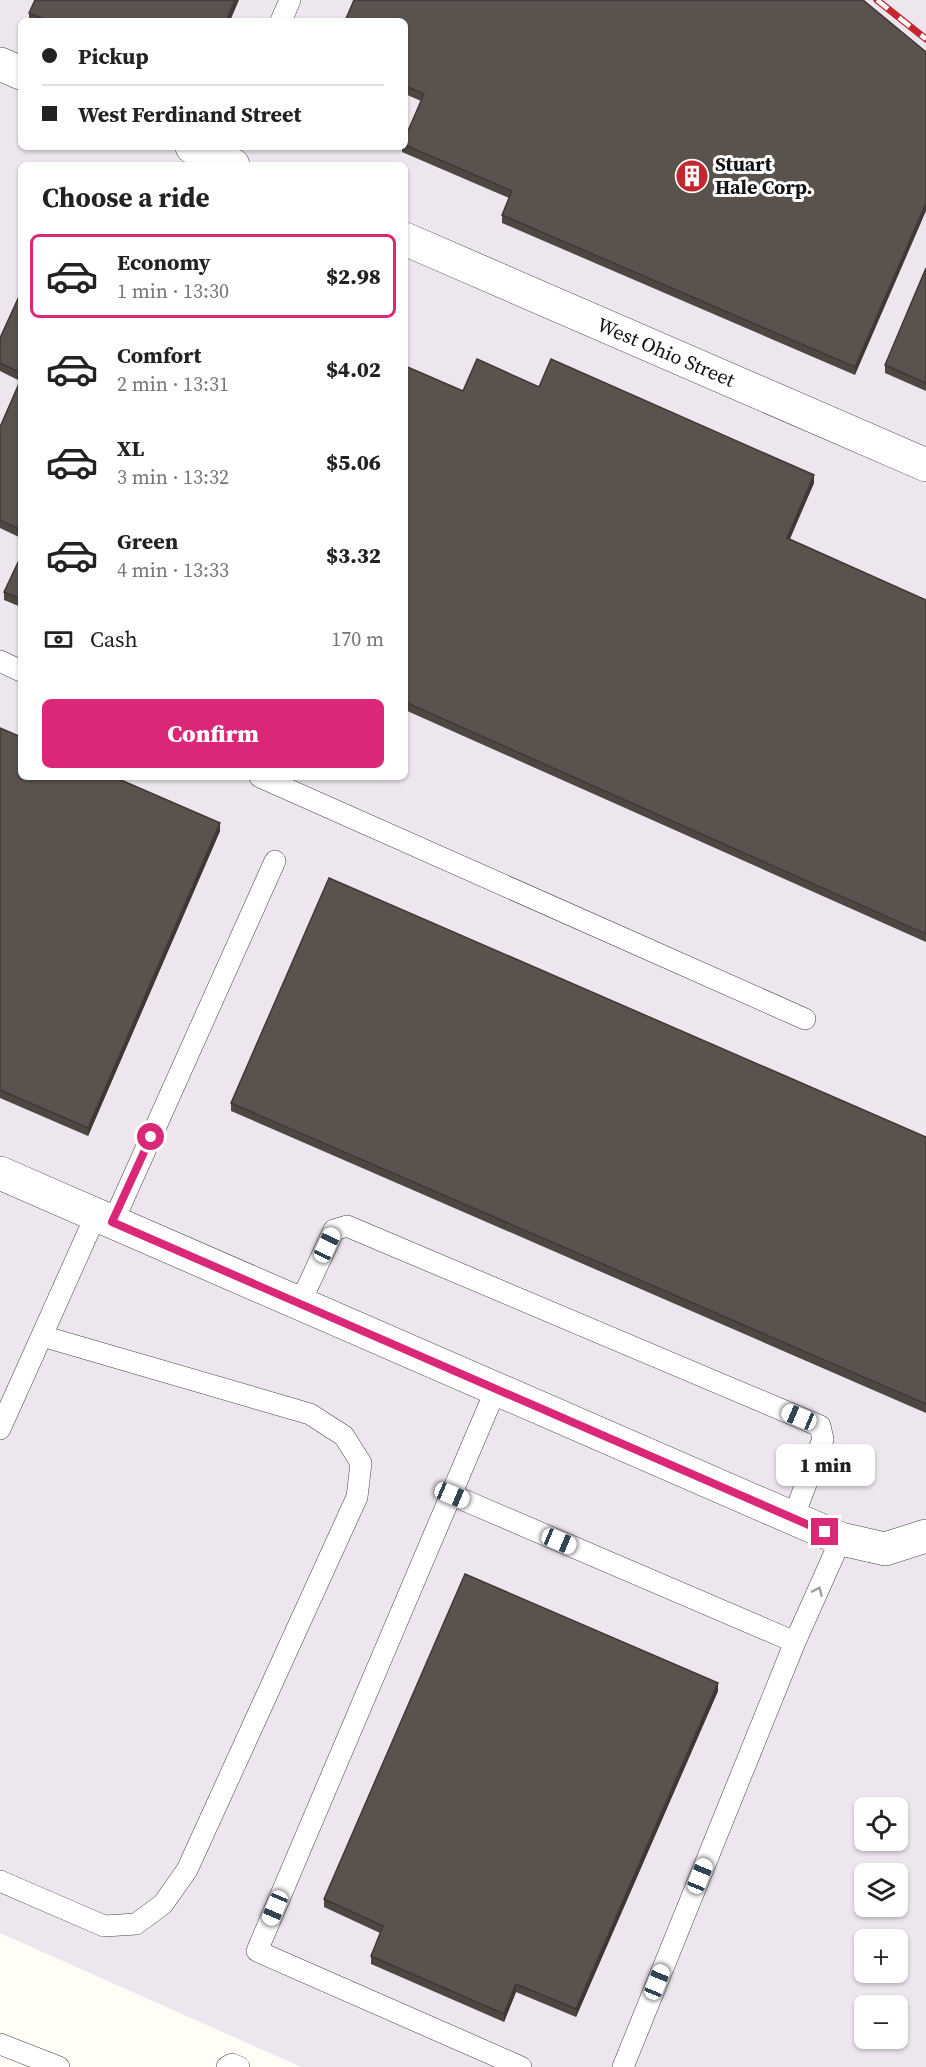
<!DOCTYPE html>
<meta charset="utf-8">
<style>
body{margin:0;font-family:"Source Serif 4",serif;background:#f6f6f6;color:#222;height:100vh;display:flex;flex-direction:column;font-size:22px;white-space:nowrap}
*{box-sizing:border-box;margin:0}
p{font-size:20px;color:#767676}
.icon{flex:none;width:33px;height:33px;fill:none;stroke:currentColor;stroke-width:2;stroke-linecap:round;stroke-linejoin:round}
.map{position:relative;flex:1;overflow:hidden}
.details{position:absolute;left:18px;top:162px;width:390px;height:618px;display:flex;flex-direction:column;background:#fff;border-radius:9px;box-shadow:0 2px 4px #0004}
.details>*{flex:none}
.hud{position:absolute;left:18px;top:18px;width:390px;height:132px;border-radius:9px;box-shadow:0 2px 4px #0004;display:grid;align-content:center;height:132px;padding:0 24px;background:#fff}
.fabs{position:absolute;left:854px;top:1797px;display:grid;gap:12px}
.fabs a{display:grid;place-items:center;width:54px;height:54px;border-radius:9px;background:#fff;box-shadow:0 2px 4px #0004;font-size:30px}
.end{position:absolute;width:27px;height:27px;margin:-14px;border:8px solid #db2777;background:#fff;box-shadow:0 0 0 3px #fff}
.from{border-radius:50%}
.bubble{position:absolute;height:42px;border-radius:9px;background:#fff;box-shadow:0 2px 4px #0004;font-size:20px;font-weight:800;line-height:42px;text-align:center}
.car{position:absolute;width:18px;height:36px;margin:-18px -9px;border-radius:8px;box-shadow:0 0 4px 2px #0007;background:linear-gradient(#fff 24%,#345 0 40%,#fff 0 76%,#345 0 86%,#fff 0)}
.hud b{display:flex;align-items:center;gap:21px;height:57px;font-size:22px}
.hud b+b{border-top:2px solid #e0e0e0}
.hud i{width:15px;height:15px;background:#222}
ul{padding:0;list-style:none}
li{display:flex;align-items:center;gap:18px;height:84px;margin:0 12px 9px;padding:0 12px;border:3px solid transparent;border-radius:9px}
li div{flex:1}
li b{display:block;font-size:22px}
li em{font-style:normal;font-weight:800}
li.on{border-color:#db2777}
li>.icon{width:54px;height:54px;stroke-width:1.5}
h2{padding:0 24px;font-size:27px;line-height:72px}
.pay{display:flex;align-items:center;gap:15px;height:66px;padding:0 24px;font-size:22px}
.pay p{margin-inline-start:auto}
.button{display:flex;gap:12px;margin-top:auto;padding:12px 24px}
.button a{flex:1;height:69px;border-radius:9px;background:#db2777;color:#fff;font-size:24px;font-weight:800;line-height:69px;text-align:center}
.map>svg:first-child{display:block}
</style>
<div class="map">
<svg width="926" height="2067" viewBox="0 0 926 2067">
<rect width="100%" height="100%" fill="#fffdf5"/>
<!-- industrial -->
<path fill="#eee6ef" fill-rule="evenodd" d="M0,0h926v2067h-625l-301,-134zM21,21h384v126h-384zM21,165h384v612h-384zM864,1808h33v32h-33zM864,1874h33v32h-33zM864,1940h33v32h-33zM864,2006h33v32h-33z"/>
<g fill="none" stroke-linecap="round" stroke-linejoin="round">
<defs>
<path id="service" d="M281,21l9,-21
M0,661l21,10
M260,777l545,242
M113,1222l162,-361
M300,1303l34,-73 13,-4 473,200 3,13 -30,79
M496,1389l-239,562 264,116
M0,1429l96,-214
M452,1495l343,147
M0,1881l104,45 32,-2 27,-20 24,-34 170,-373 4,-34 -17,-27 -34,-22 -268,-78
M0,2044l59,23
M227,2067l5,-3 7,3
M623,2067l172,-425 46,-103"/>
<path id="minor" d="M0,64l21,9
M192,147l41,18
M405,239l521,226
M0,1173l841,366 44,10 41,-13"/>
</defs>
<!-- service casing -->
<use href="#service" stroke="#444" stroke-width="22"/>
<!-- minor casing -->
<use href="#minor" stroke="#444" stroke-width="34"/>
<!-- service -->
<use href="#service" stroke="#fff" stroke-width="21"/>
<!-- minor -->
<use href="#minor" stroke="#fff" stroke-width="33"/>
<defs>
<path id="rail" d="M877,0l49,39"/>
</defs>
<!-- rail casing -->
<use href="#rail" stroke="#c4262e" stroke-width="7"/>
<!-- rail -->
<use href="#rail" stroke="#fff" stroke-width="4.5" stroke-dasharray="14" stroke-linecap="butt"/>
</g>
<!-- wall -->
<path fill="#4d4742" d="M863,0l-8,375 -353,-152v-8l7,-17 -107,-46v-5h3v-9l16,-37 -16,-7v-73z
M29,13l201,8h-201z
M926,268v123l-41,-18v-8z
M21,292v246l-21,-10v-101l20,-46 -20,-10v-33z
M405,366l58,25 76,-4 275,96 -25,56 137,61v342l-521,-232z
M21,556v51l-17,-7v-8z
M0,728l220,103 -132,305 -88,-38z
M231,1103l695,34v276l-695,-302z
M718,1691l-142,326 -60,-25 -12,30 -133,-58v-8l9,-23 -56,-26v-8z"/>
<!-- shaded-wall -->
<path fill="#3f3936" d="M235,0h4l-9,21h-4z
M926,203v8l-71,164v-8z
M814,475v8l-27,63v-8z
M220,823v8l-132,305v-8z
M718,1683v8l-142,326v-8z
M516,1984v8l-12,30v-8z"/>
<!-- building -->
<path fill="#5a524d" stroke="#3f3936" stroke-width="1.5" d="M35,0h200l-9,21h-177l-20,-8z
M354,0h509l63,52v151l-71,164 -353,-152 10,-24 -107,-46v-7l19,-44 -19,-8v-65h-60z
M926,268v115l-41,-18z
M21,292v81l-21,-10v-25z
M477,359l62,28 12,-28 263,116 -27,63 139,62v334l-521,-232v-336l58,25z
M21,379v151l-21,-10v-93z
M21,556v43l-17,-7z
M0,728l21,9v40h93l106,46 -132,305 -88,-38z
M329,878l597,259v267l-695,-301z
M465,1574l253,109 -142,326 -60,-25 -12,30 -133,-58 12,-30 -59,-27z"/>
<!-- one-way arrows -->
<defs><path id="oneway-chevron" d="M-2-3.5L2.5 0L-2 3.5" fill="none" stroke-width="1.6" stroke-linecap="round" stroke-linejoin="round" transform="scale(1.5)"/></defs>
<use stroke="#a0a0a0" href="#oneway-chevron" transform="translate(818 1591) rotate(-66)"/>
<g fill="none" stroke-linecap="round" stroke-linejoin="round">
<!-- route -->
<path stroke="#db2777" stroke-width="8" d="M151,1137l-39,85 713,310"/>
</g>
<!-- icons -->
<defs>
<symbol id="building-disc" viewBox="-11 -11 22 22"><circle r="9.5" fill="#c4262e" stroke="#fff"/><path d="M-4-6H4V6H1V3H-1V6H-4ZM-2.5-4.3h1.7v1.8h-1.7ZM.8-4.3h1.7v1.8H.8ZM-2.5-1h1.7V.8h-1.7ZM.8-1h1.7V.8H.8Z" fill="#fff"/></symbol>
</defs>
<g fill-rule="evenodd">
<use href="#building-disc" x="673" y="157" width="38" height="38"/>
</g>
<g text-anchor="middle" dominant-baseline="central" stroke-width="6" stroke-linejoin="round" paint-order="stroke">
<!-- poi labels -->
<g font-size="20" font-weight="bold" fill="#111" stroke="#fff" text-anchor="start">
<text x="715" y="164">Stuart<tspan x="715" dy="23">Hale Corp.</tspan></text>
</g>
<!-- street labels -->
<g font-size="20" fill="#111" stroke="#fff">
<text transform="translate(666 352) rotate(23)">West Ohio Street</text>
</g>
</g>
</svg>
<div class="fabs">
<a><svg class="icon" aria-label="locate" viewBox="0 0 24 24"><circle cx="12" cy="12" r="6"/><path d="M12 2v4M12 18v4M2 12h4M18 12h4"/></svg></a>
<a><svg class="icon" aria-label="layers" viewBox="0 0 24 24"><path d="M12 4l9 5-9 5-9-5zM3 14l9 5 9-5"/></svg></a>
<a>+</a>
<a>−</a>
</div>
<i class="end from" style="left:151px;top:1137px"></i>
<i class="end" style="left:825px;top:1532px"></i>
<div class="bubble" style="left:776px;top:1444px;width:99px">1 min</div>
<i class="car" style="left:327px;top:1245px;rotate:25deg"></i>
<i class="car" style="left:799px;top:1417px;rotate:293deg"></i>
<i class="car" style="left:452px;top:1495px;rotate:113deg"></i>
<i class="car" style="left:559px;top:1541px;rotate:113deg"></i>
<i class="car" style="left:700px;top:1876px;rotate:22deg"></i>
<i class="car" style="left:275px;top:1908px;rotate:203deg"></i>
<i class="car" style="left:657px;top:1982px;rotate:22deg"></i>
<div class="hud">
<b><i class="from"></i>Pickup</b>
<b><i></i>West Ferdinand Street</b>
</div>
<section class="details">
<h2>Choose a ride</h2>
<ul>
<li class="on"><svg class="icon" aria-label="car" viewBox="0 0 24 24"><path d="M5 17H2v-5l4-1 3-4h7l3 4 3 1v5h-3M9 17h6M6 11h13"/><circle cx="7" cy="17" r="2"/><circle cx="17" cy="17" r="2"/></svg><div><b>Economy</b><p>1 min · 13:30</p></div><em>$2.98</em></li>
<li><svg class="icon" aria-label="car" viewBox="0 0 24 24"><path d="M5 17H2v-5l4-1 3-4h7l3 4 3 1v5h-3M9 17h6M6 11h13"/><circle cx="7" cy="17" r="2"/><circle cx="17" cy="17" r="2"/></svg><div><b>Comfort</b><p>2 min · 13:31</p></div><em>$4.02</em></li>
<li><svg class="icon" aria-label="car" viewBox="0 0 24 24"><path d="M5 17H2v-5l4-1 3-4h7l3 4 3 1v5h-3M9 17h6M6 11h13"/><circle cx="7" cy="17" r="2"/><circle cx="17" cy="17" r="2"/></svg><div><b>XL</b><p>3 min · 13:32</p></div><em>$5.06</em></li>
<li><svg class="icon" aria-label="car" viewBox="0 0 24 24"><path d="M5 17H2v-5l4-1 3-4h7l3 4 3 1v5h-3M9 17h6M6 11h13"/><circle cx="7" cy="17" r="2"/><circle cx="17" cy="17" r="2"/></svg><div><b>Green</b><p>4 min · 13:33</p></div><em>$3.32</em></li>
</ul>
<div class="pay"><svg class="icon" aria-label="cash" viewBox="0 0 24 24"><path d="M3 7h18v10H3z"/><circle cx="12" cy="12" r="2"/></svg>Cash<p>170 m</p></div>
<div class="button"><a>Confirm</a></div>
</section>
</div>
